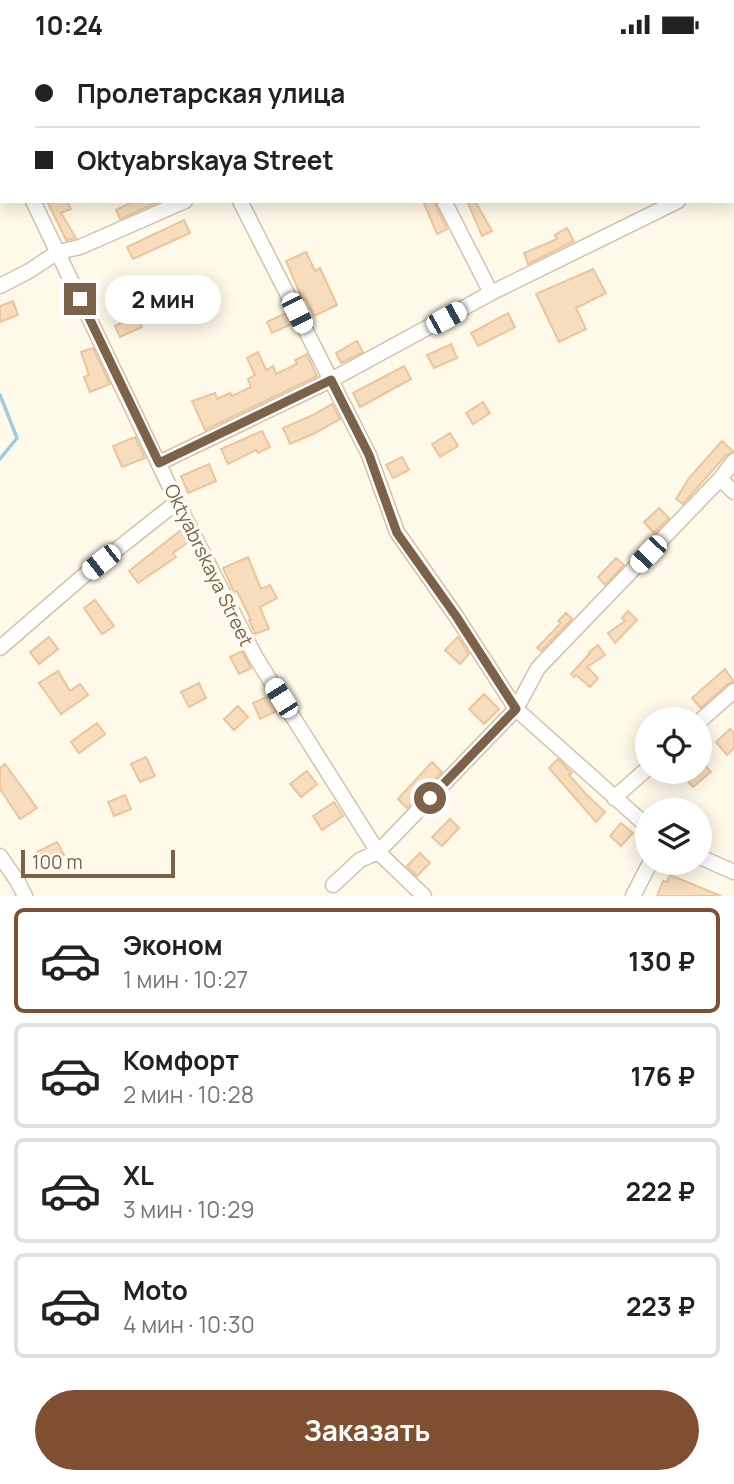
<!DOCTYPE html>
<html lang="ru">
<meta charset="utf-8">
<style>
body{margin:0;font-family:Manrope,sans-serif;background:#f6f6f6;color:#222;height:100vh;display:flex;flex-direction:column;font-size:26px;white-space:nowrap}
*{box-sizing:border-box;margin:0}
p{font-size:23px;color:#767676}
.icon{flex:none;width:38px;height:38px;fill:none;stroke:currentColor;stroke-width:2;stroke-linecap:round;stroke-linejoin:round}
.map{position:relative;height:847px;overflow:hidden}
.side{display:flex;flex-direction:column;background:#fff;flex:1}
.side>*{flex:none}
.top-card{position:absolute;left:0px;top:0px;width:735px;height:154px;box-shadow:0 4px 18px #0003;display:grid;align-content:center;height:154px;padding:0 35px;background:#fff}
.tools{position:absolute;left:635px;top:658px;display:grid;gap:14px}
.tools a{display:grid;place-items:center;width:77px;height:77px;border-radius:50%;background:#fff;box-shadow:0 4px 18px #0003;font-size:35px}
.scale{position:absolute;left:21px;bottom:18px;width:154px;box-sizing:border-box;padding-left:7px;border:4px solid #7c6248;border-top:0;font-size:19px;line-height:24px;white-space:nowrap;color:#7c6248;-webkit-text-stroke:5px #fffbf0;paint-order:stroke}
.end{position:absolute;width:32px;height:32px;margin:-16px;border:9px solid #7c6248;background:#fff;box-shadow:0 0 0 4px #fff}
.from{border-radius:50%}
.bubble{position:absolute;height:49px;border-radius:24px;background:#fff;box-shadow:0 4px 18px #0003;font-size:23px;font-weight:700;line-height:49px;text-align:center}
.car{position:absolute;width:21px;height:42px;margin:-21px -10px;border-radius:9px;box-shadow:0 0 5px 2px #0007;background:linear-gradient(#fff 24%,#345 0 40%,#fff 0 76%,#345 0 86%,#fff 0)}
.top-card b{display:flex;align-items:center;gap:24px;height:66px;font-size:26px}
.top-card b+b{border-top:2px solid #e0e0e0}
.top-card i{width:18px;height:18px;background:#222}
ul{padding:12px 0 0;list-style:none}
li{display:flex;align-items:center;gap:21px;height:105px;margin:0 14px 10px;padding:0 21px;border:4px solid #e0e0e0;border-radius:10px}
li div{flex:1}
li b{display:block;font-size:26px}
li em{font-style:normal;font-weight:700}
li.current{border-color:#804e30}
li>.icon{width:63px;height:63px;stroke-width:1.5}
.primary-button{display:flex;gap:14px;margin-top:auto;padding:14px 35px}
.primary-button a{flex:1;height:80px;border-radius:42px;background:#804e30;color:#fff;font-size:28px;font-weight:700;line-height:80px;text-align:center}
.status{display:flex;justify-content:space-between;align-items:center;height:49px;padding:0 35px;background:#fff;direction:ltr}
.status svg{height:19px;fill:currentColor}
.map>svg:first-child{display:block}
</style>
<div class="status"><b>10:24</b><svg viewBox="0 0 49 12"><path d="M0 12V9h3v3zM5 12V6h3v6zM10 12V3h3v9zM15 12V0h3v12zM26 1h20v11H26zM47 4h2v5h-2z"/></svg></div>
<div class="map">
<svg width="734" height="847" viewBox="0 0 734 847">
<rect width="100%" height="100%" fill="#fef9e8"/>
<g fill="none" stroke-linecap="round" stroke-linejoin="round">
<!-- stream -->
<path stroke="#9fcbde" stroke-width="3.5" d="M0,346l17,43 -17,21"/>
</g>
<!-- building -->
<path fill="#f7dcbd" stroke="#ebc59b" stroke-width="2" d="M47,152h20l4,8 -10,4 15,25 -10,2z
M134,152h26l-40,18 -4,-9z
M423,152h11l13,28 -10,5z
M467,152h8l17,30 -10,5z
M184,171l6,13 -57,26 -6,-12z
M567,179l7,13 -46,23 -4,-11 33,-14 -2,-4z
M306,203l9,19 5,-3 17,37 -23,11 -8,-17 -3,1 -17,-39z
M593,220l13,24 -30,15 10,21 -27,13 -23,-48z
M13,252l5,14 -18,7v-16z
M286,264l6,11 -20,9 -5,-11z
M508,264l7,14 -37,19 -7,-13z
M136,266l6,12 -22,10 -5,-11z
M357,292l6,11 -22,11 -5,-10z
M451,295l6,14 -23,10 -7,-13z
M93,299l17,36 -20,8 -6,-15 5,-2 -8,-23z
M258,303l8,18 7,-4 3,8 21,-10 -2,-4 12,-6 10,22 -112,54 -13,-29 23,-8 2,6 13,-6 2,3 19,-9 -3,-8 7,-4 -8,-17z
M404,317l7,13 -51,28 -7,-14z
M483,353l7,11 -17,11 -7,-11z
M332,355l8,15 -27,15 -23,10 -7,-16 30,-13z
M262,382l8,16 -12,6 -2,-3 -28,14 -7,-15z
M450,384l8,13 -18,11 -8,-13z
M135,388l10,21 -23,9 -9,-21z
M722,392l12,11 -8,3 -43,49 -7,-5 13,-21z
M402,408l7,13 -16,8 -7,-13z
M209,415l7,17 -28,12 -7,-17z
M659,459l10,10 -15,15 -10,-11z
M181,481l6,13 -14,10 3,4 -38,26 -9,-12z
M248,508l13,32 9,-4 7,13 -17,9 9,22 -14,5 -6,-14h2l-14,-29 -3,1 -11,-24z
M616,509l8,7 -19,20 -7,-8z
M95,551l19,26 -12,8 -18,-26z
M628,562l9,9 -22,23 -7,-10 17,-12 -3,-3z
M566,564l6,6 -31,32 -4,-3 24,-25 -3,-2z
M49,588l9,12 -19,15 -9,-12z
M458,588l11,17 -9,10 -15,-14z
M598,596l7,10 -18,12 11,11 -8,9 -14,-12 -2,2 -3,-3 19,-21 -1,-1z
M242,602l9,17 -12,6 -9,-17z
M725,620l9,13 -6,2 -27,24 -9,-10z
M58,622l12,20 10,-7 8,11 -27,19 -22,-31z
M199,634l7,15 -17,9 -8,-15z
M484,645l15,15 -15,15 -15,-15z
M269,647l8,15 -17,8 -7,-16z
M238,657l10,11 -14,13 -10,-11z
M97,674l8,11 -26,19 -8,-11z
M730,680l4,4v15l-7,7 -11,-13z
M146,708l9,19 -15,6 -9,-18z
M558,710l14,14 -3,2 16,18 20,19 -9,10 -47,-54z
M700,711l11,12 -18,15 -14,-15h21z
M432,713l10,10 -35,36 -9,-9z
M5,715l32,44 -17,11 -20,-30v-21z
M307,722l10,13 -16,13 -11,-13z
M125,746l6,14 -17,7 -6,-14z
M334,753l9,14 -21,14 -9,-14z
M450,770l9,9 -17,18 -10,-9z
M621,774l12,10 -12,13 -11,-10z
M57,793l7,13 -20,11 -7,-14z
M420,804l10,10 -13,13 -10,-10z
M670,826l51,21h-64l6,-15 4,1z"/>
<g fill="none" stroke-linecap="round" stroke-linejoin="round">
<defs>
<path id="minor" d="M164,0l1,2
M368,0l1,2
M634,0l1,2
M484,2l3,-2
M0,83l2,3
M33,152l144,301 78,154 26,42
M240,152l129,254 28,77 59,84 60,93 132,118
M444,152l47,92
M0,237l29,-15 29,-19 22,-5 105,-46
M159,414l172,-83 160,-87 187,-92
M720,430l14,13
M0,599l82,-71 95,-75
M291,665l87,138 46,44
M700,672l34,-30
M614,749l34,-30
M0,807l18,26 7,14
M700,808l34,15
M333,836l27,-25 18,-8 138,-143 22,-41 182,-189 14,-18
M633,847l17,-33"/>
</defs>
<!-- minor casing -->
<use href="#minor" stroke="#d3c2ac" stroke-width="17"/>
<!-- minor -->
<use href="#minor" stroke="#fff" stroke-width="14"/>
</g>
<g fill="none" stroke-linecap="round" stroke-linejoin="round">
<!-- route -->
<path stroke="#7c6248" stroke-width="9" d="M80,250l79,164 172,-83 38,75 28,78 59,83 60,93 -86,89"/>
</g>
<g text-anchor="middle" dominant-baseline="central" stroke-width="7" stroke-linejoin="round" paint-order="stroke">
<!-- street labels -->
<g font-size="19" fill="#7c6248" stroke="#fffbf0">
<text transform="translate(209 516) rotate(64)">Oktyabrskaya Street</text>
</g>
</g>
</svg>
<div class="tools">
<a><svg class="icon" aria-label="locate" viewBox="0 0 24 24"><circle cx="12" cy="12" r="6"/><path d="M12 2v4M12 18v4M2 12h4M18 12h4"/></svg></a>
<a><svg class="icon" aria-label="layers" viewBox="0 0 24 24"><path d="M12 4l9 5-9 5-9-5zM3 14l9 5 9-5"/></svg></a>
</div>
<div class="scale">100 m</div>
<i class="end from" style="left:430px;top:749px"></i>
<i class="end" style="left:80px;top:250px"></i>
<div class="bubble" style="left:105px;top:226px;width:116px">2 мин</div>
<i class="car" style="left:297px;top:264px;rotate:153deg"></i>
<i class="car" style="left:446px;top:269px;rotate:61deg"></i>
<i class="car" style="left:648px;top:505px;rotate:224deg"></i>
<i class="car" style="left:101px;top:513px;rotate:232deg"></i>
<i class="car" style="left:281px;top:649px;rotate:328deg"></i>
<div class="top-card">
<b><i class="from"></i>Пролетарская улица</b>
<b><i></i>Oktyabrskaya Street</b>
</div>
</div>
<section class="side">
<ul>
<li class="current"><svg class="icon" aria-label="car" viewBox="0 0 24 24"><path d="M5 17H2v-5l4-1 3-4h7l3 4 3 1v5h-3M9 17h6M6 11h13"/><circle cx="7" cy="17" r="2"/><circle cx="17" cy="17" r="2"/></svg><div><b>Эконом</b><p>1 мин · 10:27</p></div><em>130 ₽</em></li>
<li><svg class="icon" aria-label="car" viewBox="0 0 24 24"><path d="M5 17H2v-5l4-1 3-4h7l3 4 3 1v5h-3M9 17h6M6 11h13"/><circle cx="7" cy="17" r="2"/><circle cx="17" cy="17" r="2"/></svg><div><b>Комфорт</b><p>2 мин · 10:28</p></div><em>176 ₽</em></li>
<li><svg class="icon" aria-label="car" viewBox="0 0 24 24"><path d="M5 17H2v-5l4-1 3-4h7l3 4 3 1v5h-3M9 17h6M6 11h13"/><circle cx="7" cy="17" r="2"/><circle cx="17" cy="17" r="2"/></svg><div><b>XL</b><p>3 мин · 10:29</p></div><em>222 ₽</em></li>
<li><svg class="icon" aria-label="car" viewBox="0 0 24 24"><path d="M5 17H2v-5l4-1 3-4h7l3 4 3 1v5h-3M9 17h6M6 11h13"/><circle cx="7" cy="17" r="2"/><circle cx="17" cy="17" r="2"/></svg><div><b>Moto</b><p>4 мин · 10:30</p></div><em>223 ₽</em></li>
</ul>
<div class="primary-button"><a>Заказать</a></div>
</section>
